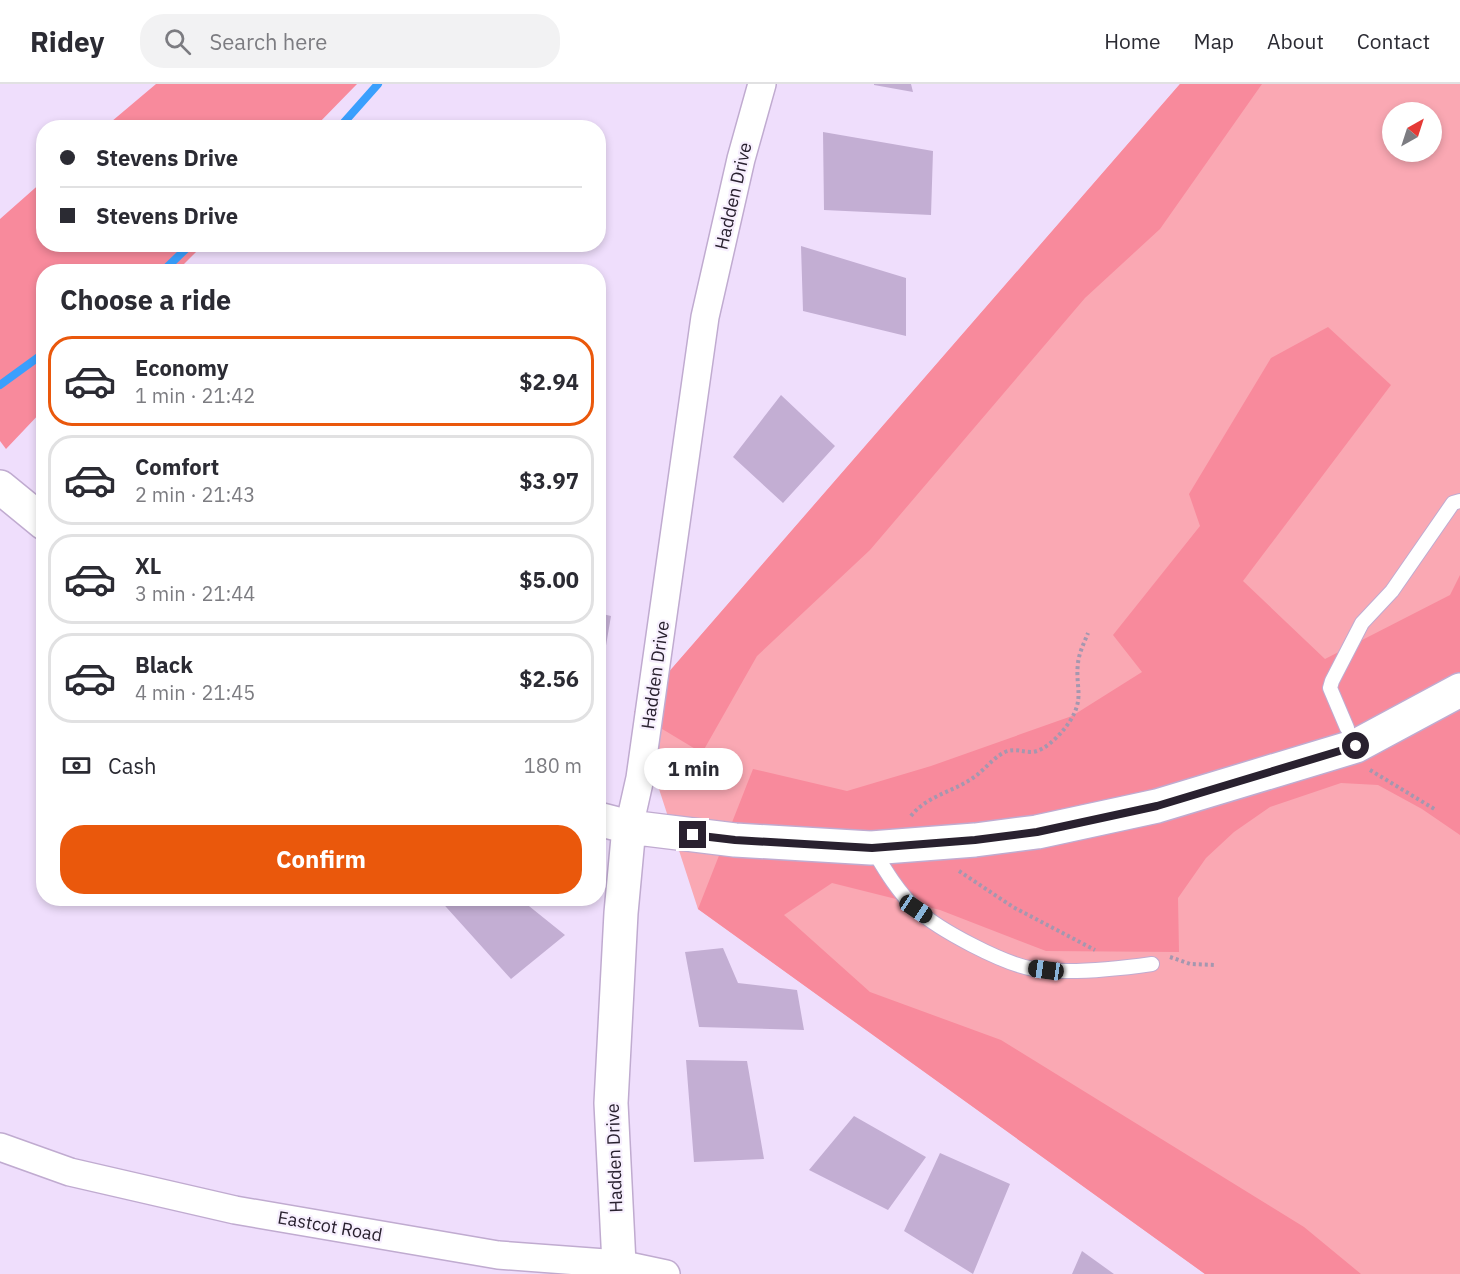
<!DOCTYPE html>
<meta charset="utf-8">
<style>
body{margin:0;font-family:"IBM Plex Sans",sans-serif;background:#f2f2f3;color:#2b2b33;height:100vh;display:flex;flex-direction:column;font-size:22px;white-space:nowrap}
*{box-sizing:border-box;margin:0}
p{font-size:20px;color:#7c7c81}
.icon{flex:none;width:33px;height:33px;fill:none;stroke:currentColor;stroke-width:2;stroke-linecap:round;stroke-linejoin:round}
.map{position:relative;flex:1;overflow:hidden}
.side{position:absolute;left:36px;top:180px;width:570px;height:642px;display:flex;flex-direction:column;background:#fff;border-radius:24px;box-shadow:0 3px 9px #0003}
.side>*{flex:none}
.top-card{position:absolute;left:36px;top:36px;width:570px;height:132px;border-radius:24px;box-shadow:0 3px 9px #0003;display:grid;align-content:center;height:132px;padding:0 24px;background:#fff}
.needle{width:39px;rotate:39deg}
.tools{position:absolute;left:1382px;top:18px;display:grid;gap:12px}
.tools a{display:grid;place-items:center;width:60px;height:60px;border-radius:50%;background:#fff;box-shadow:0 3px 9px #0003;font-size:30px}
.end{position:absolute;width:27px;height:27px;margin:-14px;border:8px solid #29212f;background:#fff;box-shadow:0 0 0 3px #fff}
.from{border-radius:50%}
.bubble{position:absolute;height:42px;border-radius:21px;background:#fff;box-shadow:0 3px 9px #0003;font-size:20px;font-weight:700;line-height:42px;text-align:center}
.car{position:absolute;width:18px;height:36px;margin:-18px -9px;border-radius:8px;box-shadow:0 0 4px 2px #0007;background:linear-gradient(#222 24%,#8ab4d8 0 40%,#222 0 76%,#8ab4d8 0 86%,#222 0)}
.top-card b{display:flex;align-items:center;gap:21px;height:57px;font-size:22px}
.top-card b+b{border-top:2px solid #e1e1e2}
.top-card i{width:15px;height:15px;background:#2b2b33}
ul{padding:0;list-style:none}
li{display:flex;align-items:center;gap:18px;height:90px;margin:0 12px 9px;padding:0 12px;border:3px solid #e1e1e2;border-radius:24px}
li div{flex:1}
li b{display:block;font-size:22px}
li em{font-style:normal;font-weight:700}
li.active{border-color:#ea580c}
li>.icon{width:54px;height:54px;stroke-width:1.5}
h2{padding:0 24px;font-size:27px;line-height:72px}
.pay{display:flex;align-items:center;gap:15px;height:66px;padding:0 24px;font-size:22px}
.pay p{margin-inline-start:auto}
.primary-button{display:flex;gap:12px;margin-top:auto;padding:12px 24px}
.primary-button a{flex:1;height:69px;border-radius:24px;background:#ea580c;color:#fff;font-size:24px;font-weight:700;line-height:69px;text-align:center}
header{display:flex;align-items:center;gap:36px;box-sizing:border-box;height:84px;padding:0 30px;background:#fff;border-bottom:2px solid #e1e1e2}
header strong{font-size:28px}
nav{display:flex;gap:33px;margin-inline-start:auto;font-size:21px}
.search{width:420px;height:54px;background:#f2f2f3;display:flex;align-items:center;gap:15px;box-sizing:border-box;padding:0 21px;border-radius:24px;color:#7c7c81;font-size:22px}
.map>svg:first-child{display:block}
</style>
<header>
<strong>Ridey</strong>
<div class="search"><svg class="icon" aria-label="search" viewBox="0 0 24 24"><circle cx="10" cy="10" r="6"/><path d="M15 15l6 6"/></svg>Search here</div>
<nav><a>Home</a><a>Map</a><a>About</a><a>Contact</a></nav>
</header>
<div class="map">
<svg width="1460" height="1190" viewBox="0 0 1460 1190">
<rect width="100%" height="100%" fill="#efdefc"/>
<!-- green -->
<path fill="#faa8b3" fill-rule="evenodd" d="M1180,0h280v1190h-255l-507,-365 -64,-197zM1392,28h39v40h-39z"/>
<!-- forest -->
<path fill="#f88a9c" d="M156,0h201l-42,43h-210z
M1180,0h82l-102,145 -75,69 -215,252 -113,106 -55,97 -68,-41z
M43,97l1,63 159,1 -26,26 -133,1 -1,138 -37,39 -6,-8v-222z
M1328,243l63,58 -148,196 82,78 125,-64 10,-20v260l-38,-26 -44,-24 -37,-2 -71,24 -36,25 -28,26 -28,40 1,54 -133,-1 -106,-41 -108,-27 -48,32 86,77 131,48 303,187 57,47h-156l-507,-365 55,-140 94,22 84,-25 141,-50 70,-44 -29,-37 87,-109 -11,-32 82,-136z"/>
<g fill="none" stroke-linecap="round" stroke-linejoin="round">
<!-- stream -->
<path stroke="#3a9ffd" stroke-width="8" d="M339,44l39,-44
M162,188l29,-28
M0,301l44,-32"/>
</g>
<!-- building -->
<path fill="#c3aed3" d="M874,0h37l2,8 -39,-7z
M823,48l110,19 -2,64 -107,-5z
M801,162l105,32v58l-103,-25z
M781,311l54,51 -52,57 -50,-46z
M598,529l13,3 -11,65h-2z
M438,814h81l46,37 -54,44z
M723,864l15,35 59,7 7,40 -105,-3 -14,-75z
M686,976l61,1 17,98 -70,3z
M854,1032l72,41 -38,53 -79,-40z
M940,1069l70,31 -37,90 -69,-43z
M1082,1167l32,23h-42z"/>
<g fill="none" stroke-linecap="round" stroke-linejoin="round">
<defs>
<path id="service" d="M1347,644l-17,-40 2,-7 30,-58 30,-32 61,-88 7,-2
M873,766c12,20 25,42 43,59 23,21 87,55 118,60 35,5 83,0 118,-5"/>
<path id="minor" d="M629,743l11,-49 65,-461 36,-158 21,-75
M0,1063l70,25 165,38 263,45 121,9 47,10"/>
<path id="tertiary" d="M0,403l44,36
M598,735l31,8 106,13 136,8 104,-8 62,-8 120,-26 199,-60 104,-56
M621,1190l-2,-10 -8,-161 10,-190 8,-86"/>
</defs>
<!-- service casing -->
<use href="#service" stroke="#c0abd0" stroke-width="16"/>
<!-- minor casing -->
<use href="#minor" stroke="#c0abd0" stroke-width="30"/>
<!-- tertiary casing -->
<use href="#tertiary" stroke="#c0abd0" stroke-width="36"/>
<!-- path -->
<path stroke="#a597af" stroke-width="4" stroke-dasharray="3 3" stroke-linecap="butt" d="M1370,686l66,40
M911,732c16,-21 46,-25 66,-41 9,-7 17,-18 28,-23 10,-4 17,0 27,0 14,-1 31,-20 38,-31 15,-24 5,-33 8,-58 1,-10 6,-20 10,-30
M959,787l54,36 82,43
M1170,873l20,7 24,1"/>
<!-- service -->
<use href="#service" stroke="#fff" stroke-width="14"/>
<!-- minor -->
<use href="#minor" stroke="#fff" stroke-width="27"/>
<!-- tertiary -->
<use href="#tertiary" stroke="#fff" stroke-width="33"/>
</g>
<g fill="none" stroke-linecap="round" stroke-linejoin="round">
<!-- route -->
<path stroke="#29212f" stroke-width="8" d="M693,751l42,5 137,8 103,-8 62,-8 120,-26 199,-60"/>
</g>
<g text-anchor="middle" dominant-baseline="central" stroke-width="4.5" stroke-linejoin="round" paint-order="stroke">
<!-- street labels -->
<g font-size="18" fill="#29212f" stroke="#f7effe">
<text transform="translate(733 112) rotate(-77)">Hadden Drive</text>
<text transform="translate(655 591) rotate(-82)">Hadden Drive</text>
<text transform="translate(614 1074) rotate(-92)">Hadden Drive</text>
<text transform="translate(330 1142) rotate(10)">Eastcot Road</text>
</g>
</g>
</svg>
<div class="tools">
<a><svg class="needle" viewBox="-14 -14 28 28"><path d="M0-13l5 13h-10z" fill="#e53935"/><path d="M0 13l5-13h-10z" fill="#7c7c81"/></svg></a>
</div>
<i class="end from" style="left:1356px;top:662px"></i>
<i class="end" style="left:693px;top:751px"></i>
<div class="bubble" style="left:644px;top:664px;width:99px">1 min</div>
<i class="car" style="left:916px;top:825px;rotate:124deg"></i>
<i class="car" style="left:1046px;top:886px;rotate:278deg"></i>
<div class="top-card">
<b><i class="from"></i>Stevens Drive</b>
<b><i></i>Stevens Drive</b>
</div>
<section class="side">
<h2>Choose a ride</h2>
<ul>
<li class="active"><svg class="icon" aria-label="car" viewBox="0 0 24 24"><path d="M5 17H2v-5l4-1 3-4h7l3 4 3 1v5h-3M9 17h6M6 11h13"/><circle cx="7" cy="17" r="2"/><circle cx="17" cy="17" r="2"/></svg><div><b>Economy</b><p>1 min · 21:42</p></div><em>$2.94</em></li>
<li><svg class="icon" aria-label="car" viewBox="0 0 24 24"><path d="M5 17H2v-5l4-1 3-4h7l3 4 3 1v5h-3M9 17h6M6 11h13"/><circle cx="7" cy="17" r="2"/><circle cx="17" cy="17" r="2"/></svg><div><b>Comfort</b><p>2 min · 21:43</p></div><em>$3.97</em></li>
<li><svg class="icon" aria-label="car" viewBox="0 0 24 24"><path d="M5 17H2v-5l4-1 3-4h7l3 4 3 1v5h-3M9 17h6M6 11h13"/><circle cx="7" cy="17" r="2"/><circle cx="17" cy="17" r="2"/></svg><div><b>XL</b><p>3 min · 21:44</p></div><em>$5.00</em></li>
<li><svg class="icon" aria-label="car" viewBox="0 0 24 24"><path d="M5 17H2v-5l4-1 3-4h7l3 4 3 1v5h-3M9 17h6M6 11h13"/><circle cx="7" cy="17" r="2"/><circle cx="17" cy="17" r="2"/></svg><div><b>Black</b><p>4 min · 21:45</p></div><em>$2.56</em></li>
</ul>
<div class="pay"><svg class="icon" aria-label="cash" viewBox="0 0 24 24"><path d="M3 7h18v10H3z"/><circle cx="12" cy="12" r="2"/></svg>Cash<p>180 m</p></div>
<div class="primary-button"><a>Confirm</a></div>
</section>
</div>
